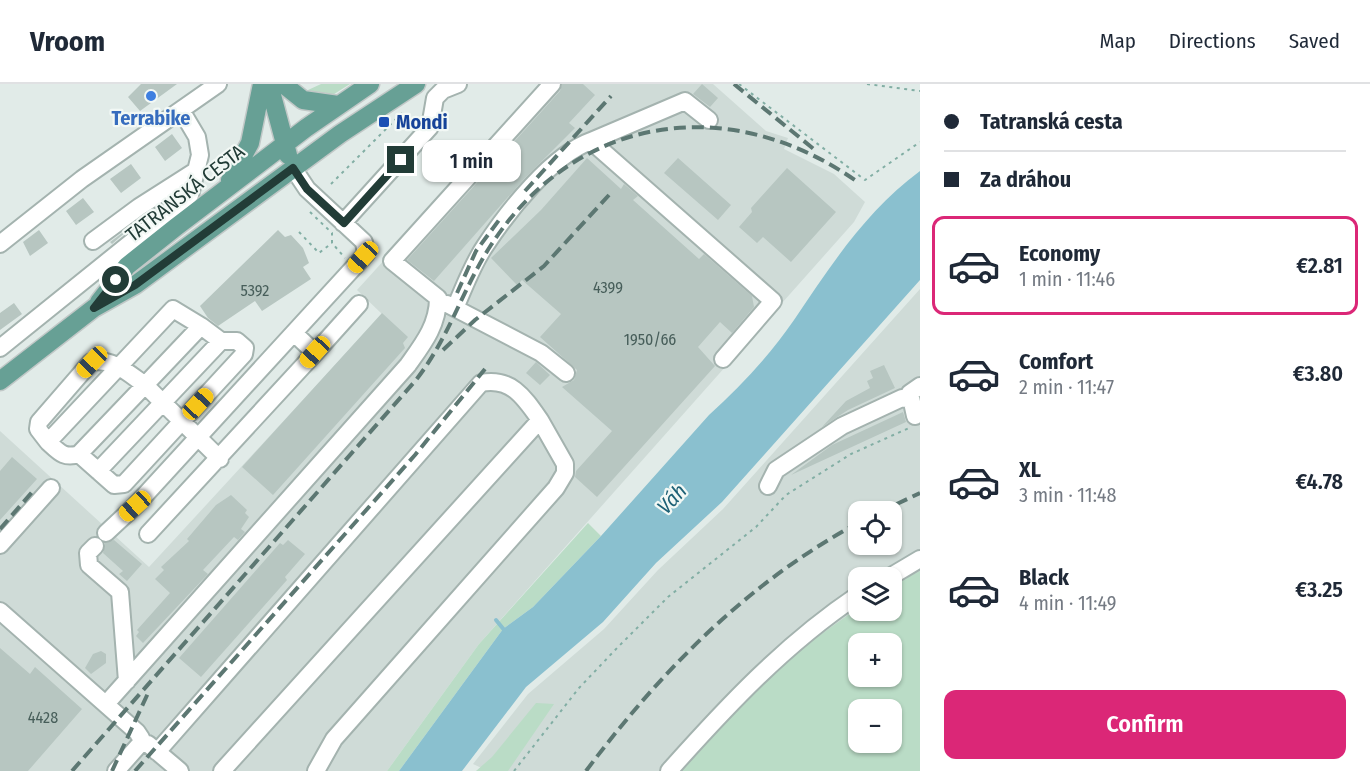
<!DOCTYPE html>
<meta charset="utf-8">
<style>
body{margin:0;font-family:"Fira Sans Condensed",sans-serif;background:#f2f2f3;color:#1f2937;height:100vh;display:flex;flex-direction:column;font-size:22px;white-space:nowrap}
*{box-sizing:border-box;margin:0}
p{font-size:20px;color:#747a83}
.icon{flex:none;width:33px;height:33px;fill:none;stroke:currentColor;stroke-width:2;stroke-linecap:round;stroke-linejoin:round}
.map{position:relative;flex:1;overflow:hidden}
.drawer{display:flex;flex-direction:column;background:#fff;width:450px}
.drawer>*{flex:none}
.banner{display:grid;align-content:center;height:132px;padding:0 24px;background:#fff}
.tools{position:absolute;left:848px;top:417px;display:grid;gap:12px}
.tools a{display:grid;place-items:center;width:54px;height:54px;border-radius:12px;background:#fff;box-shadow:0 2px 4px #0004;font-size:30px}
.end{position:absolute;width:27px;height:27px;margin:-14px;border:8px solid #223c37;background:#fff;box-shadow:0 0 0 3px #fff}
.from{border-radius:50%}
.bubble{position:absolute;height:42px;border-radius:12px;background:#fff;box-shadow:0 2px 4px #0004;font-size:20px;font-weight:600;line-height:42px;text-align:center}
.car{position:absolute;width:18px;height:36px;margin:-18px -9px;border-radius:8px;box-shadow:0 0 4px 2px #0007;background:linear-gradient(#f5c518 24%,#345 0 40%,#f5c518 0 76%,#345 0 86%,#f5c518 0)}
.banner b{display:flex;align-items:center;gap:21px;height:57px;font-size:22px}
.banner b+b{border-top:2px solid #e0e1e3}
.banner i{width:15px;height:15px;background:#1f2937}
ul{padding:0;list-style:none}
li{display:flex;align-items:center;gap:18px;height:99px;margin:0 12px 9px;padding:0 12px;border:3px solid transparent;border-radius:12px}
li div{flex:1}
li b{display:block;font-size:22px}
li em{font-style:normal;font-weight:600}
li.current{border-color:#db2777}
li>.icon{width:54px;height:54px;stroke-width:1.5}
.button{display:flex;gap:12px;margin-top:auto;padding:12px 24px}
.button a{flex:1;height:69px;border-radius:12px;background:#db2777;color:#fff;font-size:24px;font-weight:600;line-height:69px;text-align:center}
header{display:flex;align-items:center;gap:36px;box-sizing:border-box;height:84px;padding:0 30px;background:#fff;border-bottom:2px solid #e0e1e3}
header strong{font-size:28px}
nav{display:flex;gap:33px;margin-inline-start:auto;font-size:21px}
main{display:flex;flex:1;min-height:0}
.map>svg:first-child{display:block}
</style>
<header>
<strong>Vroom</strong>
<nav><a>Map</a><a>Directions</a><a>Saved</a></nav>
</header>
<main>
<div class="map">
<svg width="920" height="687" viewBox="0 0 920 687">
<rect width="100%" height="100%" fill="#e1ebe8"/>
<!-- built -->
<path fill="#cfdbd7" fill-rule="evenodd" d="M544,0h169l53,47 22,7 -4,11 50,25 31,28 -11,20 -375,422 -92,127h-387v-340l149,136 233,-253 -25,-24z
M920,205v291l-29,14v-16h-33v32l-179,161h-191l-15,-7 55,-70 76,-65 54,-59 65,-61zM858,428h33v32h-33z"/>
<!-- green -->
<path fill="#badcc6" fill-rule="evenodd" d="M321,0h29l-19,12h-25l2,-6z
M588,439l13,13 -68,71 -30,22 -104,142h-12l92,-127z
M920,487v200h-249l100,-101 87,-62v2h33v-24zM858,560h33v32h-33zM858,626h33v32h-33z
M536,619l18,1 -46,67h-32l16,-14z"/>
<!-- water -->
<path fill="#8ac0cf" d="M920,87v109l-198,222 -66,61 -53,59 -77,65 -64,84h-63l104,-142 30,-22 68,-71 108,-121c31,-28 61,-60 85,-95 38,-56 71,-108 126,-149z"/>
<g fill="none" stroke-linecap="round" stroke-linejoin="round">
<!-- stream -->
<path stroke="#8ac0cf" stroke-width="4" d="M496,536l9,11"/>
</g>
<!-- building -->
<path fill="#b7c6c1" d="M141,0h36l-37,27 -12,-14z
M562,0h21l12,11 -26,28 6,5 -51,51 -90,102 -27,-21 153,-169z
M702,0l16,14 -8,9 -17,-13z
M172,50l10,14 -17,13 -10,-14z
M587,74l34,31 3,-5 14,12 -5,4 66,59 5,-5 48,42 2,11 -22,26 -12,-11 -22,25 17,19 -118,131 -22,-20 1,-6 36,-40 -50,-44 12,-7 3,-10 -37,-33 21,-23 -39,-34 -5,5 -26,-27 50,-48z
M678,74l53,47 -13,15 -54,-47z
M131,80l10,14 -20,15 -11,-14z
M787,84l49,44 -45,50 -28,-25 -6,6 -18,-16 13,-15 -1,-4z
M83,114l11,14 -18,13 -10,-14z
M142,134l-30,26 -2,-2z
M39,146l9,13 -18,13 -7,-14z
M278,146l7,7 6,-2 12,13 6,15 -6,4 8,12 -49,32 -7,-10 -37,25 -10,-8 -8,-12z
M14,219l8,11 -22,16v-17z
M382,229l26,24 -5,6 2,5 -132,147 -31,-28z
M536,278l14,13 -10,10 -14,-12z
M884,281l11,23 -47,22 -26,17 24,-26 24,-13 -3,-7 6,-3 -3,-7z
M903,328l3,10 -115,53 41,-30z
M12,373l25,22 -37,41v-49z
M231,411l16,15 -2,3 4,4 -8,12 4,3 -7,8 -4,-3 -31,33 5,4 -65,69 -7,-7 3,-4 -2,-2 33,-37 -15,-14 9,-9 -3,-3 28,-26 -2,-2 29,-34z
M114,456l28,24 -15,17 -8,-7 4,-3 -20,-18 2,-10z
M288,456l17,14 -20,23 2,3 -86,97 -22,-19 101,-115 3,2z
M0,564l30,26 5,-7 47,42 -54,62h-28z
M101,567l5,3v9l-15,11 -6,-6 8,-14z"/>
<g fill="none" stroke-linecap="round" stroke-linejoin="round">
<defs>
<path id="minor" d="M591,57l94,-40 24,19
M343,139l87,-96 5,-29 8,-8 15,-6
M93,157l46,-34 58,-37
M0,160l82,-65 136,-95
M447,220l94,49 25,20
M455,224c9,-20 17,-43 30,-62 23,-35 67,-91 106,-105l182,160 -50,58
M294,249l21,20 44,-49
M0,264l190,-153 10,-40 -3,-18 -16,-27
M915,332l-5,-23 10,-7
M48,358l-10,-13 1,-7 52,-60c22,-4 37,11 54,23l56,-59 20,15h16l8,7 -1,6 -120,130 -10,1 -35,-31c-15,5 -20,-2 -31,-12l125,-133 28,17
M79,370l66,-69 75,74
M98,387l123,-130
M768,402l8,-16 66,-44 60,-28 9,2
M106,449l29,-27 231,-252 -2,-12 -57,-53 -14,-21
M148,450l167,-181
M0,461l51,-57
M95,462l-7,7 1,12 31,27 7,89
M888,494l32,-19
M0,527l137,121 4,6 -1,6 -24,27
M106,620l302,-339c15,-21 30,-40 30,-67l-46,-37 160,-177
M148,660l32,27
M157,668l324,-369c30,-6 43,14 59,37l-318,351
M316,687l18,-32 222,-251 9,-15v-9l-25,-44
M669,687c58,-65 116,-127 189,-176"/>
<path id="major" d="M269,0l19,71
M283,0l20,16 35,5
M230,96l20,-37 12,-59
M99,218l28,-36 49,-39 130,-99 64,-44
M0,297l94,-73 41,-23 205,-151 76,-50"/>
</defs>
<!-- minor casing -->
<use href="#minor" stroke="#a4b3af" stroke-width="20"/>
<!-- major casing -->
<use href="#major" stroke="#c1c8c7" stroke-width="21"/>
<!-- path -->
<path stroke="#82aea4" stroke-width="2" stroke-dasharray="3 4.5" stroke-linecap="butt" d="M739,0l126,96 55,-38
M867,0l53,7
M331,100l73,-73
M310,128l22,21v10l13,15
M299,148l20,21 13,-10
M514,687l65,-83 38,-40 51,-51 88,-70 30,-32 65,-41 58,-26"/>
<!-- minor -->
<use href="#minor" stroke="#fff" stroke-width="16"/>
<!-- major -->
<use href="#major" stroke="#67a095" stroke-width="18"/>
<!-- rail -->
<path stroke="#5c7772" stroke-width="4" stroke-dasharray="12 6" stroke-linecap="butt" d="M734,0l81,66
M525,107l86,-95
M457,209l19,-42 26,-35
M443,266l32,-30 69,-54 65,-71
M880,428l40,-19
M0,445l33,-38
M72,687l344,-391c34,-44 46,-90 75,-135 87,-133 241,-153 368,-62
M112,687l37,-80
M135,687l280,-316 70,-86
M586,687c75,-100 161,-188 272,-248"/>
</g>
<g fill="none" stroke-linecap="round" stroke-linejoin="round">
<!-- route -->
<path stroke="#223c37" stroke-width="8" d="M116,196l-22,28 41,-23 158,-117 14,21 37,34 57,-63"/>
</g>
<!-- markers -->
<circle fill="#3f7fe0" stroke="#f2f8f5" stroke-width="2" cx="151" cy="12" r="6"/>
<rect fill="#1a4fb4" stroke="#f2f8f5" stroke-width="2" x="378" y="32" width="12" height="12" rx="3"/>
<g text-anchor="middle" dominant-baseline="central" stroke-width="4.5" stroke-linejoin="round" paint-order="stroke">
<!-- number labels -->
<g font-size="16" fill="#475e5a">
<text x="608" y="203">4399</text>
<text x="255" y="206">5392</text>
<text x="650" y="255">1950/66</text>
<text x="43" y="633">4428</text>
</g>
<!-- shop labels -->
<g font-size="20" font-weight="bold" fill="#366cbe" stroke="#f2f8f5">
<text x="151" y="34">Terrabike</text>
</g>
<!-- transit labels -->
<g font-size="20" font-weight="bold" fill="#164399" stroke="#f2f8f5" text-anchor="start">
<text x="396" y="38">Mondi</text>
</g>
<!-- street labels -->
<g font-size="20" fill="#223c37" stroke="#f2f8f5">
<text transform="translate(185 109) rotate(-38)">TATRANSKÁ CESTA</text>
</g>
<!-- water labels -->
<g font-size="21" font-style="italic" fill="#1d6176" stroke="#f2f8f5">
<text transform="translate(672 415) rotate(-47)">Váh</text>
</g>
</g>
</svg>
<div class="tools">
<a><svg class="icon" aria-label="locate" viewBox="0 0 24 24"><circle cx="12" cy="12" r="6"/><path d="M12 2v4M12 18v4M2 12h4M18 12h4"/></svg></a>
<a><svg class="icon" aria-label="layers" viewBox="0 0 24 24"><path d="M12 4l9 5-9 5-9-5zM3 14l9 5 9-5"/></svg></a>
<a>+</a>
<a>−</a>
</div>
<i class="end from" style="left:116px;top:196px"></i>
<i class="end" style="left:401px;top:76px"></i>
<div class="bubble" style="left:422px;top:56px;width:99px">1 min</div>
<i class="car" style="left:363px;top:173px;rotate:222deg"></i>
<i class="car" style="left:315px;top:268px;rotate:222deg"></i>
<i class="car" style="left:92px;top:278px;rotate:224deg"></i>
<i class="car" style="left:198px;top:320px;rotate:43deg"></i>
<i class="car" style="left:135px;top:422px;rotate:228deg"></i>
</div>
<section class="drawer">
<div class="banner">
<b><i class="from"></i>Tatranská cesta</b>
<b><i></i>Za dráhou</b>
</div>
<ul>
<li class="current"><svg class="icon" aria-label="car" viewBox="0 0 24 24"><path d="M5 17H2v-5l4-1 3-4h7l3 4 3 1v5h-3M9 17h6M6 11h13"/><circle cx="7" cy="17" r="2"/><circle cx="17" cy="17" r="2"/></svg><div><b>Economy</b><p>1 min · 11:46</p></div><em>€2.81</em></li>
<li><svg class="icon" aria-label="car" viewBox="0 0 24 24"><path d="M5 17H2v-5l4-1 3-4h7l3 4 3 1v5h-3M9 17h6M6 11h13"/><circle cx="7" cy="17" r="2"/><circle cx="17" cy="17" r="2"/></svg><div><b>Comfort</b><p>2 min · 11:47</p></div><em>€3.80</em></li>
<li><svg class="icon" aria-label="car" viewBox="0 0 24 24"><path d="M5 17H2v-5l4-1 3-4h7l3 4 3 1v5h-3M9 17h6M6 11h13"/><circle cx="7" cy="17" r="2"/><circle cx="17" cy="17" r="2"/></svg><div><b>XL</b><p>3 min · 11:48</p></div><em>€4.78</em></li>
<li><svg class="icon" aria-label="car" viewBox="0 0 24 24"><path d="M5 17H2v-5l4-1 3-4h7l3 4 3 1v5h-3M9 17h6M6 11h13"/><circle cx="7" cy="17" r="2"/><circle cx="17" cy="17" r="2"/></svg><div><b>Black</b><p>4 min · 11:49</p></div><em>€3.25</em></li>
</ul>
<div class="button"><a>Confirm</a></div>
</section>
</main>
